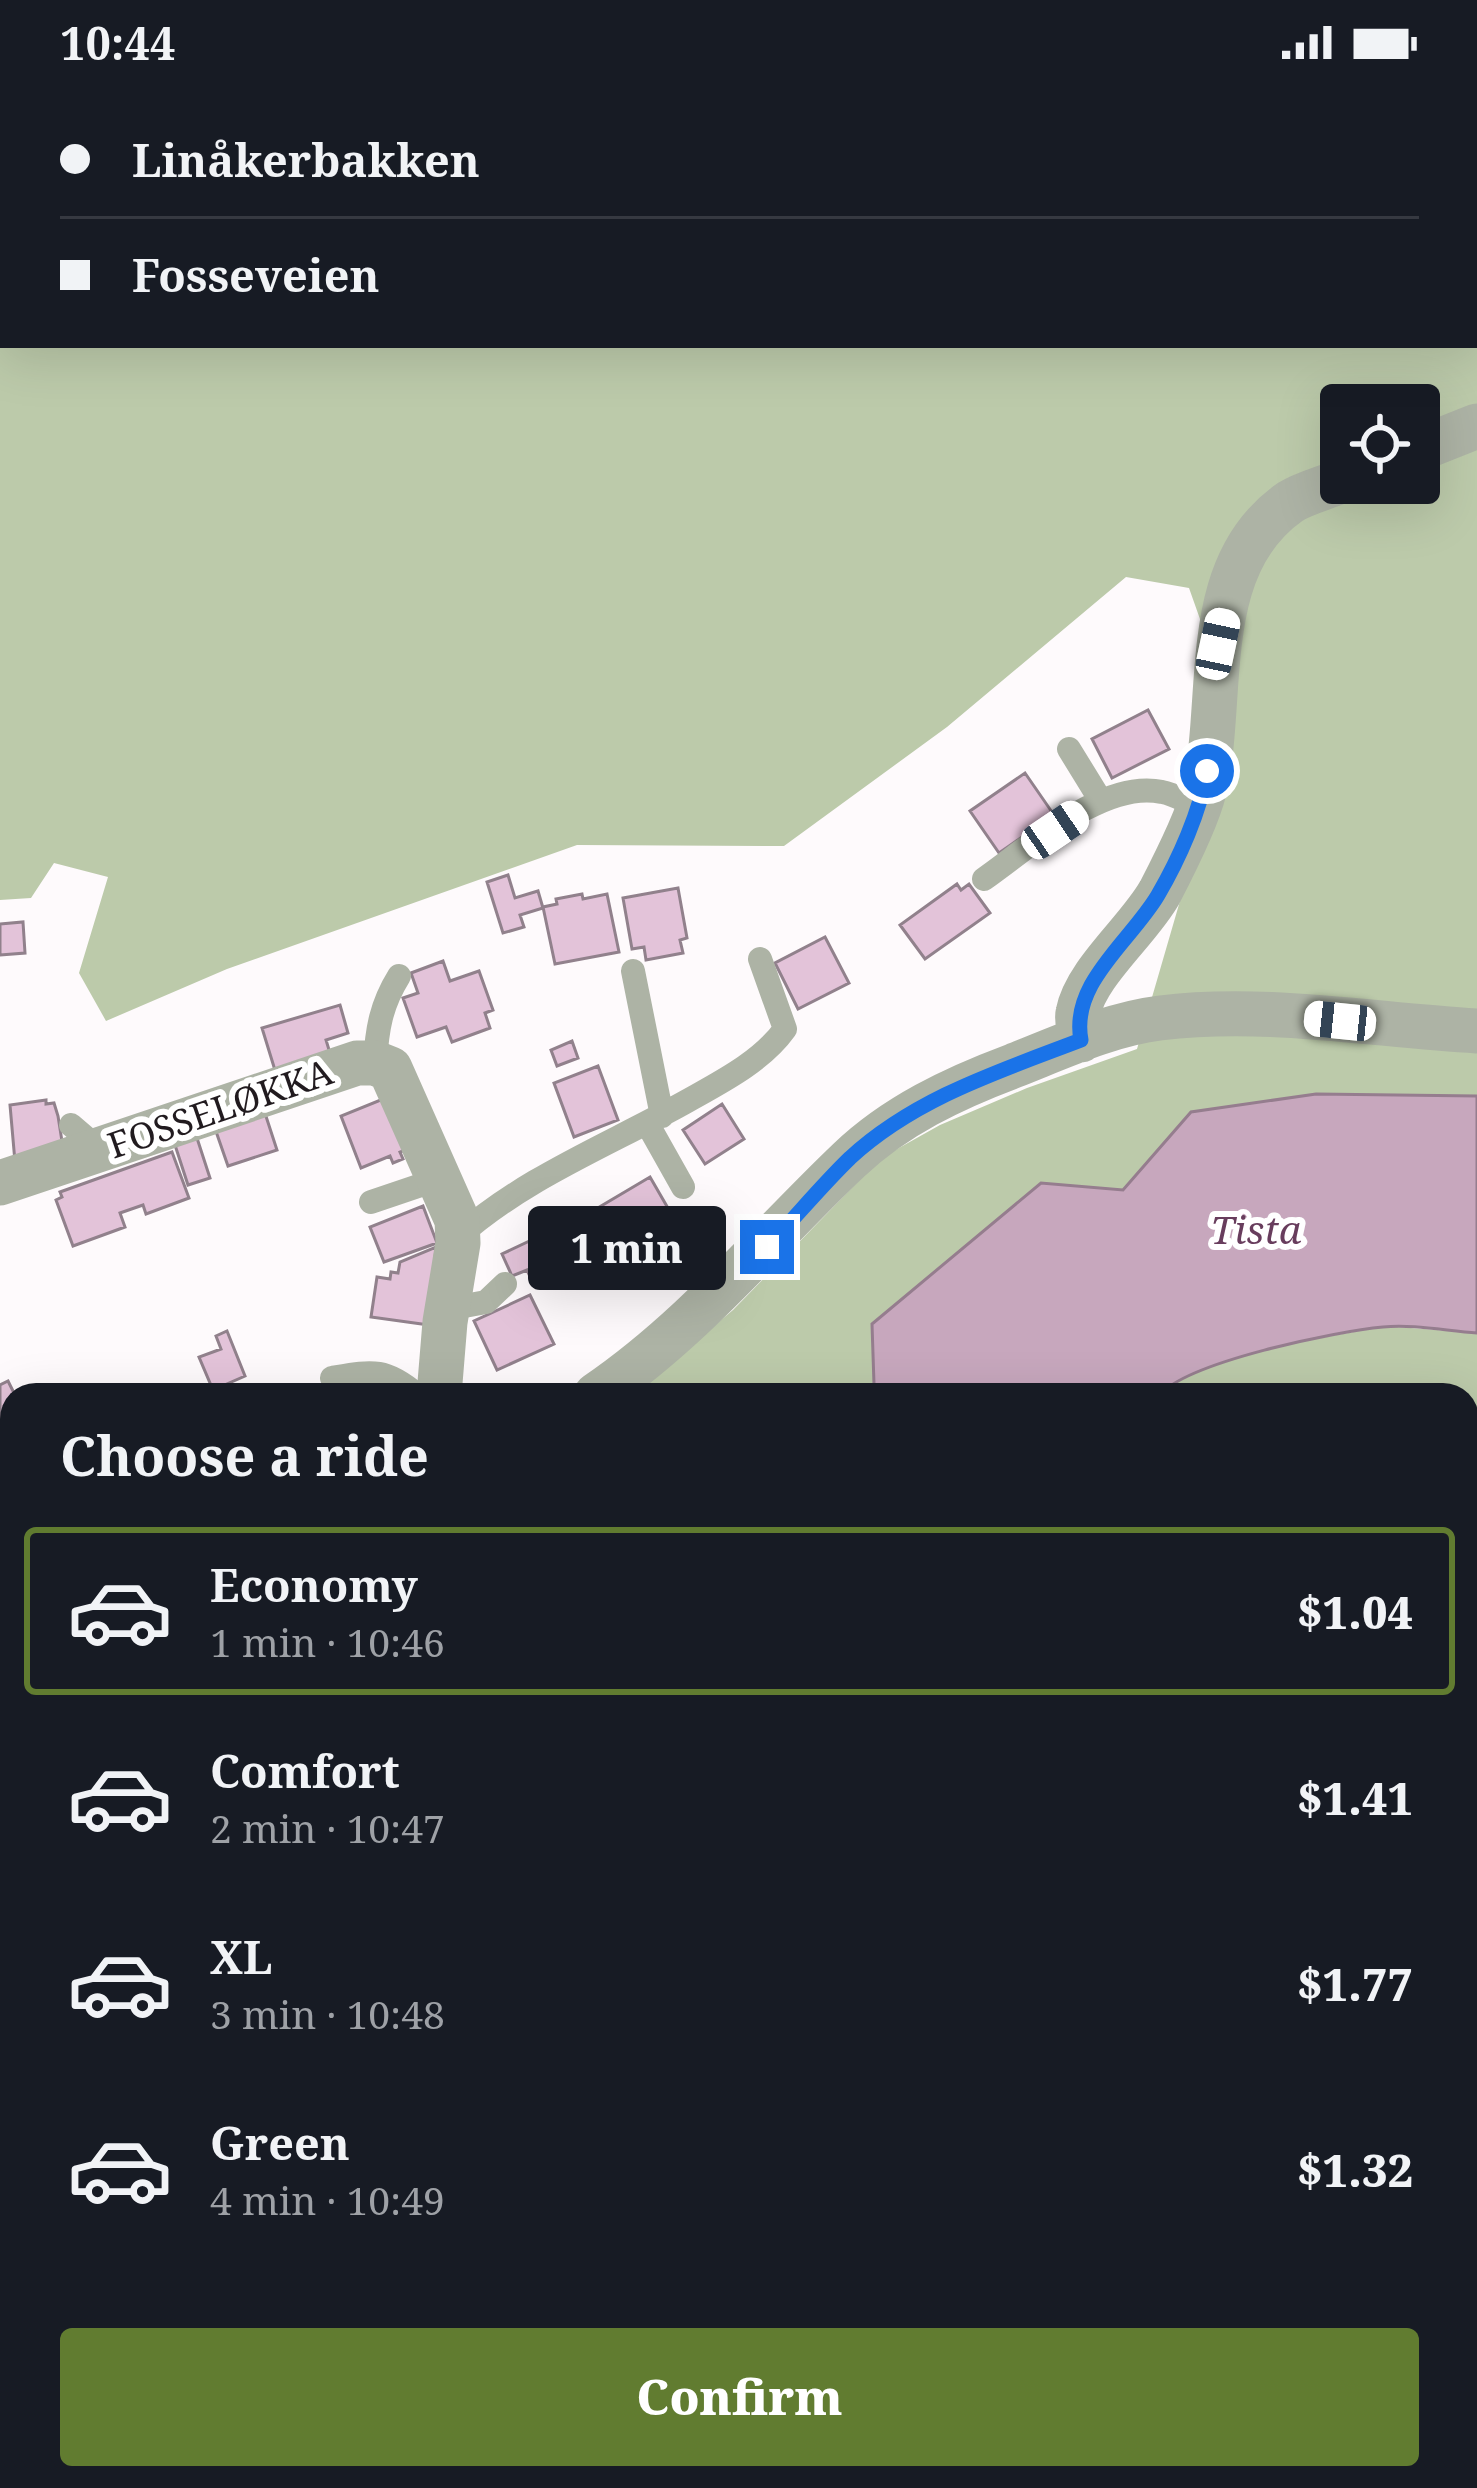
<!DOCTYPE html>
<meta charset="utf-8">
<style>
body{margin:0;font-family:"Noto Serif",serif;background:#20242c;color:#f1f3f6;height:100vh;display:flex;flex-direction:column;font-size:45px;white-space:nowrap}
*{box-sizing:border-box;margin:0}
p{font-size:39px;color:#9ea1a6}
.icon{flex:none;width:66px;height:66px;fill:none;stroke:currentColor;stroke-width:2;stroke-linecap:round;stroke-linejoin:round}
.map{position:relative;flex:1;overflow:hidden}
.side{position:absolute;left:0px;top:1299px;width:1479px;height:1107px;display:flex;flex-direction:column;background:#171b24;border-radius:36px 36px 0 0;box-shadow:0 12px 48px #0002}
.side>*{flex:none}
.hud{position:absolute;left:0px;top:0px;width:1479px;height:264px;box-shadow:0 12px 48px #0002;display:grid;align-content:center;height:264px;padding:0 60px;background:#171b24}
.fabs{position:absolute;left:1320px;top:300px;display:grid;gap:24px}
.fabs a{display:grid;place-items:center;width:120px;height:120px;border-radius:12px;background:#171b24;box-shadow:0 12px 48px #0002;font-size:60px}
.end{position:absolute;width:54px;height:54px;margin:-27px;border:15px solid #1a73e8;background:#fff;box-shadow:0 0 0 6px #fff}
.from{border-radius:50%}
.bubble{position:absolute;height:84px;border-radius:12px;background:#171b24;box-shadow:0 12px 48px #0002;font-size:39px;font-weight:800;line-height:84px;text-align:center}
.car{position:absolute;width:36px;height:72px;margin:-36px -18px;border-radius:15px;box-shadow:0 0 9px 3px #0007;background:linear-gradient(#fff 24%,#345 0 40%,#fff 0 76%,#345 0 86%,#fff 0)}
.hud b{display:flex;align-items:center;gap:42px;height:114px;font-size:45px}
.hud b+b{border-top:3px solid #363941}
.hud i{width:30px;height:30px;background:#f1f3f6}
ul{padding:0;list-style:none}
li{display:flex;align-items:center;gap:36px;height:168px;margin:0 24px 18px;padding:0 36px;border:6px solid transparent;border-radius:12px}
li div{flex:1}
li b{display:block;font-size:45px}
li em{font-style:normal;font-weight:800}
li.selected{border-color:#617c30}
li>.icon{width:108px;height:108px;stroke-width:1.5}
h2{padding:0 60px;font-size:54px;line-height:144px}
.button{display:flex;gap:24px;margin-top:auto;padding:24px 60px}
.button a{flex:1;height:138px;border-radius:12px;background:#617c30;color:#fff;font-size:48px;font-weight:800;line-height:138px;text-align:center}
.status{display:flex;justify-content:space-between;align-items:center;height:84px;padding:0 60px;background:#171b24;direction:ltr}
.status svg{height:33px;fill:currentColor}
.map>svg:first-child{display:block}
</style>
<div class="status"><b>10:44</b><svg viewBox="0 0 49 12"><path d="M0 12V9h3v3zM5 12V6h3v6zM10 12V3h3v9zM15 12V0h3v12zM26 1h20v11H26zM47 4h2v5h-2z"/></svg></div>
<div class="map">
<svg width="1477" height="2404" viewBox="0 0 1477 2404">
<rect width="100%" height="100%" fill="#fefafc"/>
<!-- forest -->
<path fill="#bccaaa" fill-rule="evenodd" d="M0,0h1477v1012l-161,-2 -125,18 -68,78 -82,-7 -169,141 2,60 -4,11h-238l101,-85 148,-152 59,-33 87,-37 110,-39 97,-334 -45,-127 -63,-11 -179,150 -163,119 -207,-1 -350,124 -121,52 -27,-48 29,-96 -54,-14 -23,35 -31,2zM3,3h1473v258h-1473zM1341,321h78v78h-78z
M1384,1242l93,7v1131l-10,-1v-1068h-307c34,-41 170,-57 224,-69z
M0,1493h12v160l-12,1z
M12,2084v310h770l-93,10h-689v-309z"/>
<!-- water -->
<path fill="#c7a7bd" stroke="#957d8e" stroke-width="3" d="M1316,1010l161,2v237c-30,-2 -64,-9 -94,-6 -46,4 -196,35 -223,68h-290l4,-11 -2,-60 169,-141 82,7 68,-78z
M12,1653v241l-12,1v-241z
M0,1940l12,8v136l-12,11z"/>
<!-- building -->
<path fill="#e3c3d9" stroke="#91818c" stroke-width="3" d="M1148,626l21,39 -57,29 -20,-39z
M1025,689l29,42 -55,38 -29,-42z
M508,791l7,23 23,-7 5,17 -23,7 4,12 -21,6 -16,-51z
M957,800l4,6 8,-6 21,29 -65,46 -25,-34z
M678,804l9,50 -7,2 3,13 -37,7 -2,-13 -12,2 -9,-51z
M582,810l1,5 24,-5 12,58 -64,12 -12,-57 14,-3 -1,-5z
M23,838l2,31 -25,2v-31z
M825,853l24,46 -51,26 -23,-46z
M443,877l7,20 29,-10 14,39 -8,3 5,15 -38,14 -6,-15 -29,10 -14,-39 15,-5 -7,-20z
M340,921l8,28 -22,7 7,23 -55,17 -16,-52z
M572,957l6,17 -21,8 -6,-16z
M598,982l20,54 -44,17 -20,-54z
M388,1013l20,52 -8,3 3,7 -10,4 -3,-7 -29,12 -20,-52z
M46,1016v4l8,-1 4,13 6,38 -49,8 -5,-57z
M261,1017l16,49 -49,16 -17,-49z
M722,1020l22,35 -39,25 -22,-34z
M196,1051l14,43 -22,7 -14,-43z
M172,1068l17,46 -43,16 -3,-9 -23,8 5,14 -52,19 -17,-46 6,-3 -2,-5z
M650,1093l41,71 -53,31 -42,-70z
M423,1122l14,37 -53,19 -14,-35z
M538,1153l16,36 -21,10 -6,-13 -15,6 -10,-22z
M436,1163l-7,78 -58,-8 6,-40 13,2 1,-7 7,1 2,-11z
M530,1211l24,49 -57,26 -23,-49z
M227,1247l18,45 -32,14 -14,-33 22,-8 -5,-13z
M8,1297l7,14h-3v35l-5,3 -7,-14v-34z
M0,1341l12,23v34l-12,6z"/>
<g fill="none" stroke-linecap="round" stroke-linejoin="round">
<!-- service -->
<path stroke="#adb3a5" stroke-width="24" d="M1069,665l32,52
M984,795c46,-32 119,-100 178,-87 12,2 25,10 36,14
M633,887l29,145
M375,979c2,-34 6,-58 24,-87
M647,1039l36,64
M71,1041l28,24
M371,1118l68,-23
M458,1153c67,-60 153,-93 231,-137 34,-19 73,-39 96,-71l-25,-70
M448,1225l38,-7 19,-18
M332,1294c41,-7 53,-10 85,17
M0,2130l12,-7"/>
<!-- minor -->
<path stroke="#adb3a5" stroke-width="45" d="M1419,365l58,-23
M1081,956c-1,-9 -5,-19 -3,-27 8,-41 61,-83 82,-121 14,-27 37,-72 44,-101 22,-95 -7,-224 86,-289 14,-9 35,-14 51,-21
M0,1099l357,-120h18l15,6 67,151 1,23 -13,79 -6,73
M596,1311c97,-66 169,-155 253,-235 46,-44 105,-72 164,-94 46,-18 97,-42 147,-48 105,-13 212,7 317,13
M0,1468l12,1"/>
<!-- primary -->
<path stroke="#6c775e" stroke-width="66" d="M1277,2394l95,10
M878,2404l100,-10"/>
</g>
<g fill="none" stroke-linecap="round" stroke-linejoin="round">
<!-- route -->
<path stroke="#1a73e8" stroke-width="15" d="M767,1163c28,-29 54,-61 83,-89 65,-60 150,-87 231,-118 -11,-57 50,-99 77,-145 21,-36 42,-83 49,-124"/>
</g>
<g text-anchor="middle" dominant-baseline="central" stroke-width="12" stroke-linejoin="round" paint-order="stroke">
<!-- street labels -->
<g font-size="36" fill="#211b1f" stroke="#fff">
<text transform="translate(220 1024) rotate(-19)">FOSSELØKKA</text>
</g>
<!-- water labels -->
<g font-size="39" font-style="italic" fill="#683d5d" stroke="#fff">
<text x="1256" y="1144">Tista</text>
</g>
</g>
</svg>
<div class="fabs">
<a><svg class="icon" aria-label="locate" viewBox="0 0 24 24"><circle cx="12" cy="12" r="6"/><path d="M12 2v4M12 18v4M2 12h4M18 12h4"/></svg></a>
</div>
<i class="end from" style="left:1207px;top:687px"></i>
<i class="end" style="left:767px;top:1163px"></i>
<div class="bubble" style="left:528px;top:1122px;width:198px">1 min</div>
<i class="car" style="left:1218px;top:560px;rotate:12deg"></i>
<i class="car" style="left:1055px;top:746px;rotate:56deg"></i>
<i class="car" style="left:1340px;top:937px;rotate:276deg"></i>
<div class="hud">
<b><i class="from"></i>Linåkerbakken</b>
<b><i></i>Fosseveien</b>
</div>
<section class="side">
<h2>Choose a ride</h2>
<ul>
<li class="selected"><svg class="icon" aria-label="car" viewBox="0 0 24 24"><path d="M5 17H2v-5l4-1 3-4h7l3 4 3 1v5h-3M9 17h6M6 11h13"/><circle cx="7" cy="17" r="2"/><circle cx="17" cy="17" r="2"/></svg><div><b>Economy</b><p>1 min · 10:46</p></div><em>$1.04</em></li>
<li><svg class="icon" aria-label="car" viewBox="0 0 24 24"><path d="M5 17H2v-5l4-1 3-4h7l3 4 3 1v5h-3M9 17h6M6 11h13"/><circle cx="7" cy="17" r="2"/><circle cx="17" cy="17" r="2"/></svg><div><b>Comfort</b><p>2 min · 10:47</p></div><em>$1.41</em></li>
<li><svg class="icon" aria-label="car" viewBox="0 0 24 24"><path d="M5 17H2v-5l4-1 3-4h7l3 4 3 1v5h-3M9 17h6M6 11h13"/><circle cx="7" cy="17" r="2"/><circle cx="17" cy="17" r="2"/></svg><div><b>XL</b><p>3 min · 10:48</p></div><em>$1.77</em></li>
<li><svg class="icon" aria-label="car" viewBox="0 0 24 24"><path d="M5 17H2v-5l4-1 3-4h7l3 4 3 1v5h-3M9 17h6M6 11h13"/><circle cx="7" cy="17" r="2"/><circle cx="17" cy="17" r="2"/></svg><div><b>Green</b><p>4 min · 10:49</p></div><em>$1.32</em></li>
</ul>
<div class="button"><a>Confirm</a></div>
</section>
</div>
